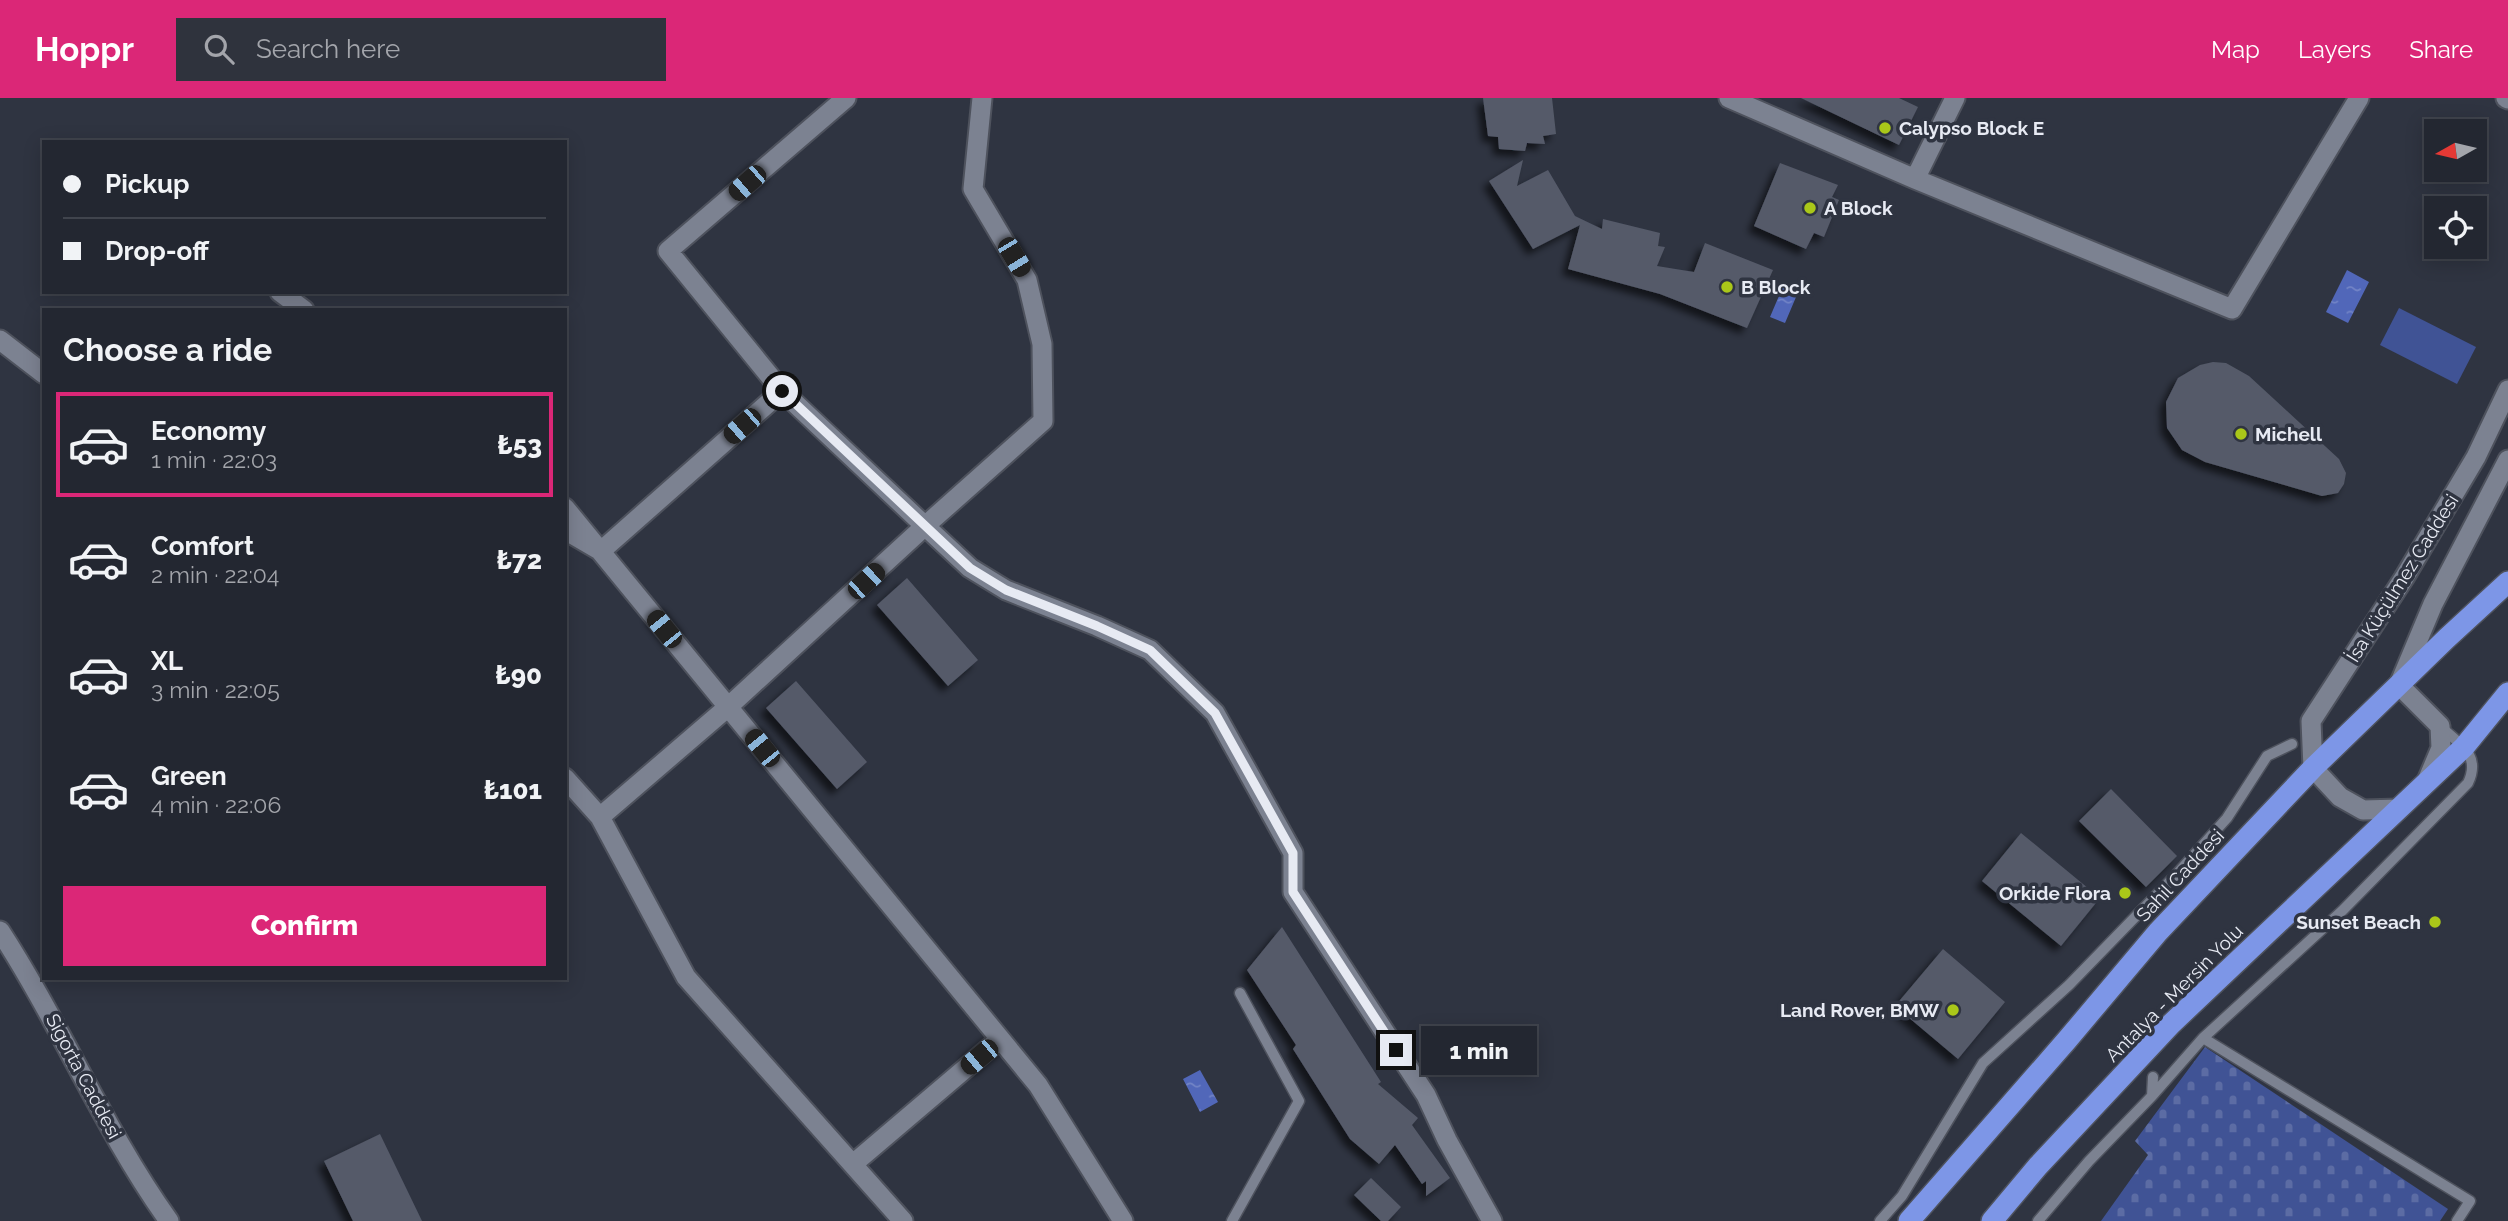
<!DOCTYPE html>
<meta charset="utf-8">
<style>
body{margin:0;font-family:Raleway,sans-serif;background:#2f333d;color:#f1f3f6;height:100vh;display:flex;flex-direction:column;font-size:26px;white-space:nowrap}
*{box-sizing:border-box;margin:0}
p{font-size:23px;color:#a3a5ab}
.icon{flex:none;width:38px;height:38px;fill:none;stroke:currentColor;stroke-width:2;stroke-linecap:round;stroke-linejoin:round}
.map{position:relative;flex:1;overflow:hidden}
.sheet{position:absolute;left:42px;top:210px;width:525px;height:672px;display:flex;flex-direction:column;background:#232731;border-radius:0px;box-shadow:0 4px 18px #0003,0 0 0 2px #40444d}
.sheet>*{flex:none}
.hud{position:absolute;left:42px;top:42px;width:525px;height:154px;border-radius:0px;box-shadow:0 4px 18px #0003,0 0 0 2px #40444d;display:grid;align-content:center;height:154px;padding:0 21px;background:#232731}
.needle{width:46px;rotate:262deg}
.fabs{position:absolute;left:2424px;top:21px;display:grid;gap:14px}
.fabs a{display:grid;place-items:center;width:63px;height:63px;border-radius:0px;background:#232731;box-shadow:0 4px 18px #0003,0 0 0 2px #40444d;font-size:35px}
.end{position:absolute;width:32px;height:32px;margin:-16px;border:9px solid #e7eaf3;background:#111;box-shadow:0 0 0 4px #111}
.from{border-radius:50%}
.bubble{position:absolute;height:49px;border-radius:0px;background:#232731;box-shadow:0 4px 18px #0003,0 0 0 2px #40444d;font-size:23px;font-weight:800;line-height:49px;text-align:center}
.car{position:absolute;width:21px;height:42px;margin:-21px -10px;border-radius:9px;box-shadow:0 0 5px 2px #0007;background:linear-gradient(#222 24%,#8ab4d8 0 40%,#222 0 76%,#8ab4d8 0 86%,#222 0)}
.hud b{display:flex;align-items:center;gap:24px;height:66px;font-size:26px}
.hud b+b{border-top:2px solid #40444d}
.hud i{width:18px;height:18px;background:#f1f3f6}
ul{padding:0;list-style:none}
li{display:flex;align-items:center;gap:21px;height:105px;margin:0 14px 10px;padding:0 7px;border:4px solid transparent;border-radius:0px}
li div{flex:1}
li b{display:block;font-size:26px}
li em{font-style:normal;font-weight:800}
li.current{border-color:#db2777}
li>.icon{width:63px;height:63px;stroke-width:1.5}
h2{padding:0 21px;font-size:32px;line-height:84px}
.primary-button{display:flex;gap:14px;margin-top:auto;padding:14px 21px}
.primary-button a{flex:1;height:80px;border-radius:0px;background:#db2777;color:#fff;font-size:28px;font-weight:800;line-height:80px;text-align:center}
header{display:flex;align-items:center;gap:42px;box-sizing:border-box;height:98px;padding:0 35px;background:#db2777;color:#fff}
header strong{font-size:33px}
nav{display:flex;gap:38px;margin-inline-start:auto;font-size:24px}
.search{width:490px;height:63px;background:#2f333d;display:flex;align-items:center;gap:18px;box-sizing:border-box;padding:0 24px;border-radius:0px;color:#a3a5ab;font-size:26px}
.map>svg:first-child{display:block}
</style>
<header>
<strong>Hoppr</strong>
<div class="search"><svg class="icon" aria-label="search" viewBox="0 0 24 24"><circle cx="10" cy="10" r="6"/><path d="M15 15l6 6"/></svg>Search here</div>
<nav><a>Map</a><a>Layers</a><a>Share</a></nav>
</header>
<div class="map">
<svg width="2508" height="1123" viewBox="0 0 2508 1123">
<defs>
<pattern id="cemetery-stones" width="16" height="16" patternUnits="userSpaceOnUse" patternTransform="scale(1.75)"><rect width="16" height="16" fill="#405395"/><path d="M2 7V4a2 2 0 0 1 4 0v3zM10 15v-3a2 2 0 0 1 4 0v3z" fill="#5c6ca4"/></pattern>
<pattern id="water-ripples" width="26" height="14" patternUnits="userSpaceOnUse" patternTransform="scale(1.75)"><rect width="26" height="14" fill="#5167b9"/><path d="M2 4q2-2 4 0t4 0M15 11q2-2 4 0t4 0" fill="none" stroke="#7284c6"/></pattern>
<filter id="shadow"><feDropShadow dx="-6" dy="6" stdDeviation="3.5" flood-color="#0009"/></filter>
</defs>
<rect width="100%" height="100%" fill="#2f3441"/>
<!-- cemetery -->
<path fill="url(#cemetery-stones)" d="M2205,949l243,162 -8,12h-339l47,-66 -13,-14z"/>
<!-- pitch -->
<path fill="#405395" d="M2399,210l77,39 -19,37 -77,-39z"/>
<!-- water -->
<path fill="url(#water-ripples)" d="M2347,172l22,12 -21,41 -22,-11z
M1784,186l15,6 -14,33 -15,-6z
M1200,972l18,32 -18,10 -17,-33z"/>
<!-- building -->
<path fill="#555a69" filter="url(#shadow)" d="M1483,0h69l4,36 -13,2 2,8 -18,-1 -2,8 -26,-2 -1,-12 -10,-1z
M1801,0h98l19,9 -19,38z
M1523,62l-6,26 31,-16 27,46 27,13 1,-10 57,14 -2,13 7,1 -8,19 37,6 11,-29 68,27 -26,58 -87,-34 -92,-25 12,-44 -47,24 -44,-68z
M1780,65l58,22 -6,12 7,3 -15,37 -10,-4 -8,16 -52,-23z
M2213,264l13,1 23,13 90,83 7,14 -2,11 -6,9 -16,3 -117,-34 -23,-12 -15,-22 -1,-26 12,-24 22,-13z
M907,480l71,82 -30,26 -71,-81z
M796,583l71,81 -30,27 -71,-81z
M2111,691l66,67 -31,31 -67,-66z
M2021,735l79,65 -39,48 -79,-65z
M1282,829l99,155 -3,2 40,34 -6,7 38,53 -24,18v-15l-4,3 -27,-39 -16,19 -29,-25 -57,-90 3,-4 -49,-75z
M1943,851l62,53 -47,57 -63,-53z
M380,1036l42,87h-69l-29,-60z
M1371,1080l30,29 -13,14h-7l-27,-26z"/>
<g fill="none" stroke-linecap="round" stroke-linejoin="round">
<defs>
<path id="lane" d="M2203,940l267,163 -13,20
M2152,998l51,-58 139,-127 126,-128c13,-28 -7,-38 -26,-55
M1232,1123l67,-120 -59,-108
M1880,1123l22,-25 81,-133 86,-78 106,-109 52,-58 40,-62 25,-12
M2038,1123l51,-60 63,-65 1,-19"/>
<path id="street" d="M982,0l-9,91 54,91 15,64 1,77 -118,105 45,42 36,22 91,36 53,24 65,63 78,140v39l133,203 21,45 45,81
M1729,0l186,81 317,130 127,-211
M2506,0l2,1
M1915,81l40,-81
M280,194l24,18
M0,242l44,34
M782,293l143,135 -197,181 -128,110 86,160 217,244
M565,410l473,577 85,136
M565,432l36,21 181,-160 -114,-140 178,-153
M565,680l35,39
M2427,683l14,-33 -1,-22 -41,-41 34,-81 75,-144
M2399,711l-36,1 -23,-13 -27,-29 -2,-47 93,-143 72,-121 32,-67
M0,833c61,94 104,199 169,290
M853,1066l147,-125"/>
<path id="highway" d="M1909,1123l158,-181 91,-108 155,-164 134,-130 61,-56
M1992,1123l46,-55 133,-142 293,-277 44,-54"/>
</defs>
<!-- lane casing -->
<use href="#lane" stroke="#4e525d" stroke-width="13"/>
<!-- street casing -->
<use href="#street" stroke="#4e525d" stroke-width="23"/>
<!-- highway casing -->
<use href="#highway" stroke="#4e525d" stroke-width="24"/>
<!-- lane -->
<use href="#lane" stroke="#7c8291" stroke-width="10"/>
<!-- street -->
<use href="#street" stroke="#7c8291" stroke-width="19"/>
<!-- highway -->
<use href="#highway" stroke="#7d96e7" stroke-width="21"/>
</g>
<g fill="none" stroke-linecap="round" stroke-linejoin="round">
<!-- route -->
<path stroke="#e7eaf3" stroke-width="9" d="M782,293l188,177 36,22 91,36 53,24 65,63 78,140v39l103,158"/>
</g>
<!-- markers -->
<g fill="#aac719" stroke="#2f3441" stroke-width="2.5">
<circle cx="1885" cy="30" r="7"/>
<circle cx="1810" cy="110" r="7"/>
<circle cx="1727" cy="189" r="7"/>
<circle cx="2241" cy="336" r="7"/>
<circle cx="2125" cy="795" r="7"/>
<circle cx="2435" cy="824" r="7"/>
<circle cx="1953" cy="912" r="7"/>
</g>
<g text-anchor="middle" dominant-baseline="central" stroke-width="7" stroke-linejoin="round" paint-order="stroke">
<!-- poi labels -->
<g font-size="19" font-weight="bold" fill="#e7eaf3" stroke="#2f3441" text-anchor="start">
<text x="1899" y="30">Calypso Block E</text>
<text x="1824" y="110">A Block</text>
<text x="1741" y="189">B Block</text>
<text x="2255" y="336">Michell</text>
<text x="2111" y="795" text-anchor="end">Orkide Flora</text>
<text x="2421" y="824" text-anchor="end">Sunset Beach</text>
<text x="1939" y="912" text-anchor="end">Land Rover, BMW</text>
</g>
<!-- street labels -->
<g font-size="19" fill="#e7eaf3" stroke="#2f3441">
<text transform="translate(2402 480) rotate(-58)">İsa Küçülmez Caddesi</text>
<text transform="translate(2180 777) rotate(-47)">Sahil Caddesi</text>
<text transform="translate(2174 895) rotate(-45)">Antalya - Mersin Yolu</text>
<text transform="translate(84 978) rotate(62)">Sigorta Caddesi</text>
</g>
</g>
</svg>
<div class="fabs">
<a><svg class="needle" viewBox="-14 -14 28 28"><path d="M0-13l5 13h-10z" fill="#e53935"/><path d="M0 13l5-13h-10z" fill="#a3a5ab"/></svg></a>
<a><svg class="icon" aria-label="locate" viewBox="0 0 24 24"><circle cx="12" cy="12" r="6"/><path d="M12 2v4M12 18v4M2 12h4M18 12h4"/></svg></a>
</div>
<i class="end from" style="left:782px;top:293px"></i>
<i class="end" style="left:1396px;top:952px"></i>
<div class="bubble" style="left:1421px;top:928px;width:116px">1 min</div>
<i class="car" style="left:747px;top:85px;rotate:229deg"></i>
<i class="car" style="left:1014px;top:159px;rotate:149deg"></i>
<i class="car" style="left:742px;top:328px;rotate:229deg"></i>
<i class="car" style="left:866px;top:483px;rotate:47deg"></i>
<i class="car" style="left:664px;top:531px;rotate:321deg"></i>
<i class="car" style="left:762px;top:650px;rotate:321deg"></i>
<i class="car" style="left:979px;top:959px;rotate:230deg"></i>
<div class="hud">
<b><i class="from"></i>Pickup</b>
<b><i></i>Drop-off</b>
</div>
<section class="sheet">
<h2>Choose a ride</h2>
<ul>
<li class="current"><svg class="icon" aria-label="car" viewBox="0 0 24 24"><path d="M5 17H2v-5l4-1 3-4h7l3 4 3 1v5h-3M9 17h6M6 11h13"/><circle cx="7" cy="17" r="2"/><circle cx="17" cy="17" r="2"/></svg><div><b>Economy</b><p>1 min · 22:03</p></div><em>₺53</em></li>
<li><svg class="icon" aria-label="car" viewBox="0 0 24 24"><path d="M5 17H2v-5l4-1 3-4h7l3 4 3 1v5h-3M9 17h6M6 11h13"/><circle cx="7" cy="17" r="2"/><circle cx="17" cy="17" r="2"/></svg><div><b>Comfort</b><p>2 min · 22:04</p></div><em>₺72</em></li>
<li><svg class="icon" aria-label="car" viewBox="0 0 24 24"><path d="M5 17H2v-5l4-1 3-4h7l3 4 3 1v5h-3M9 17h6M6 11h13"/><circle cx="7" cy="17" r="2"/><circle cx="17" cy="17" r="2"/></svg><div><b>XL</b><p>3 min · 22:05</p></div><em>₺90</em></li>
<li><svg class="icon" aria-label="car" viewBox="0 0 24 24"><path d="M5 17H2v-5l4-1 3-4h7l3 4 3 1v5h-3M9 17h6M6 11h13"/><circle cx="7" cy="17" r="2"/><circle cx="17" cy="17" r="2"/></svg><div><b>Green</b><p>4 min · 22:06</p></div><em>₺101</em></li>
</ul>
<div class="primary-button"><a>Confirm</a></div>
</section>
</div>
